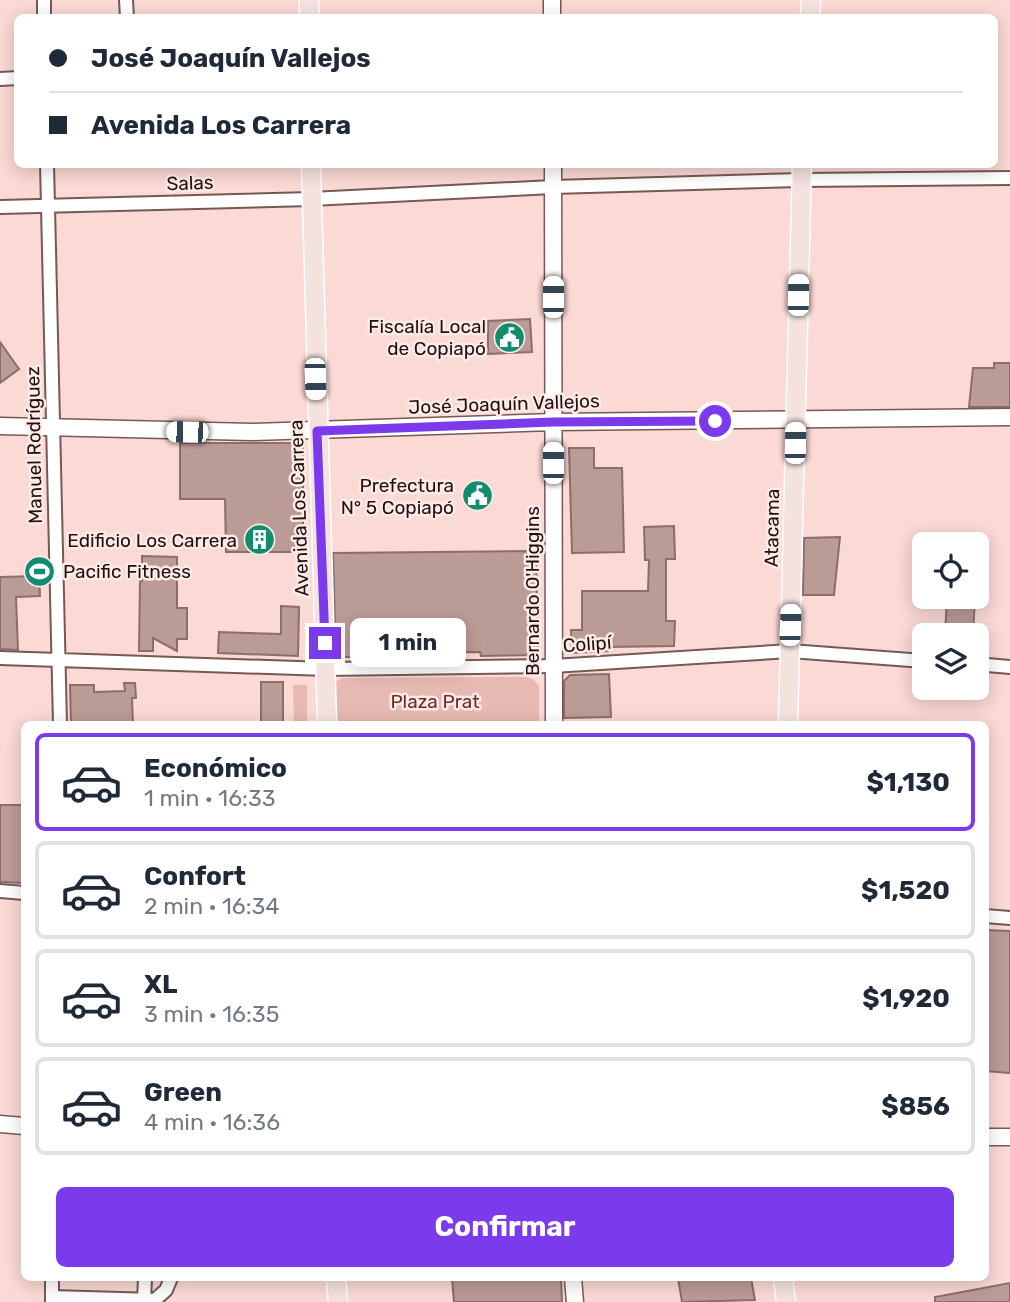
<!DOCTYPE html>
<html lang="es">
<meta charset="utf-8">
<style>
body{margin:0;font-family:Rubik,sans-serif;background:#f6f6f7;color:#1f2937;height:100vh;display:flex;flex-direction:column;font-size:26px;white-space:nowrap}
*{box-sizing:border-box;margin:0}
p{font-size:23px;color:#747a83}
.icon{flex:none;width:38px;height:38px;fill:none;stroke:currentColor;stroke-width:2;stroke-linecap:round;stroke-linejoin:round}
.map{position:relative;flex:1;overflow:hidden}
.drawer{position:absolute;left:21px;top:721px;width:968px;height:560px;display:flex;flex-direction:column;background:#fff;border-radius:10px;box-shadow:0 4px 18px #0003}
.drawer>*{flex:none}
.hud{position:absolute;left:14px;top:14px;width:984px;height:154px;border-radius:10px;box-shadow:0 4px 18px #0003;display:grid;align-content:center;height:154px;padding:0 35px;background:#fff}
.fabs{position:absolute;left:912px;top:532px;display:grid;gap:14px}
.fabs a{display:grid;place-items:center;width:77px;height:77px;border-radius:10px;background:#fff;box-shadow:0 4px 18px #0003;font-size:35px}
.end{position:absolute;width:32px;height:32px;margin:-16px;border:9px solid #7c3aed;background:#fff;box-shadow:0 0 0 4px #fff}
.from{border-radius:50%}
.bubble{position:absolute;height:49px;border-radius:10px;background:#fff;box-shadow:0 4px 18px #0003;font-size:23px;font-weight:700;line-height:49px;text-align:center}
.car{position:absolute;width:21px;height:42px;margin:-21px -10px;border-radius:9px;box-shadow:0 0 5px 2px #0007;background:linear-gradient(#fff 24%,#345 0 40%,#fff 0 76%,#345 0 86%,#fff 0)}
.hud b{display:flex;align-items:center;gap:24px;height:66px;font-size:26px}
.hud b+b{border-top:2px solid #e0e1e3}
.hud i{width:18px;height:18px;background:#1f2937}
ul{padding:12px 0 0;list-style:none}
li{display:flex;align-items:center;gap:21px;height:98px;margin:0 14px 10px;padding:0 21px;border:4px solid #e0e1e3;border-radius:10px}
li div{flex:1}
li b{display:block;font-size:26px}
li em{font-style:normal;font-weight:700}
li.current{border-color:#7c3aed}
li>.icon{width:63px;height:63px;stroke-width:1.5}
.button{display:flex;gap:14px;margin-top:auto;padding:14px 35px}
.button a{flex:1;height:80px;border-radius:10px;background:#7c3aed;color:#fff;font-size:28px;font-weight:700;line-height:80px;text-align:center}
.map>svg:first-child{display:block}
</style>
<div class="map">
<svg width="1010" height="1302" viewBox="0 0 1010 1302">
<rect width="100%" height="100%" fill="#fbd9d4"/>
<!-- green -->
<path fill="#e6b9b2" d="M527,677l7,3 5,6v38h-206v-41l10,-5z
M293,685h14v39h-13z"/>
<!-- building -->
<path fill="#bb9b96" stroke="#8b6d69" stroke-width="2" d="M530,319l2,33 -44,2v-33z
M0,342l19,27 -19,14z
M994,363h16v44h-41l4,-39h21z
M180,443h123v84h-8v25h-69l-1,-53h-45z
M569,448h25v20h28l2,84 -52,1z
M674,526l1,33h-9v62h9l-1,25 -66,1v4l-36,2 -1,-23h11v-39h66l1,-31h-4l-1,-33z
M840,537l-6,58h-31l1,-57z
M536,551l2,104 -57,1 -1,-4 -103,1 1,4h-42l-3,-104z
M142,556l35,1v51h10v31h-10v12l-24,-13v13h-14l1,-70h2z
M39,576l1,20 -24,1 2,53 -18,-1v-72z
M947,597h28l-2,38h-28z
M281,606l18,1 -1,49 -80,-3 1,-21 62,2z
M609,674l2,43 -47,1v-37l6,-6z
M261,682h22v42h-22z
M124,683h11l1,15h-4l1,26h-62l-1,-39h24v7l31,-1z
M0,805h24v78l-24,-1z
M985,930l25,1v142l-25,-2z
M452,1278h109l1,24h-108z
M678,1278h73l4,22 -73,2z
M1010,1283v19h-75v-5z"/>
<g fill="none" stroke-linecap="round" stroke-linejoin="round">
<defs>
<path id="street" d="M44,0v18
M126,0l1,18
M0,79l18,-1
M47,164l13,560
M0,207l311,-8 242,-12 248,-7 209,-2
M0,658l326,11 227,-3 237,-15 134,10
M976,664l34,3
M0,891l24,2
M985,916l25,2
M52,1297l103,3 11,-10 5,-12
M144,1301l1,-23
M52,1302v-24"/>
<path id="secondary" d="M552,0v18
M553,164l1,560
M0,426l252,6 301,-10 457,-5
M0,1124l24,2
M985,1137h25
M573,1278l2,24"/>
<path id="primary" d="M309,0v18
M810,18l1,-18
M311,164l16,560
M788,724l14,-560
M336,1278l2,24
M783,1278l3,24"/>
</defs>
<!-- street casing -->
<use href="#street" stroke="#765955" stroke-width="16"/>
<!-- secondary casing -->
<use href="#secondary" stroke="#765955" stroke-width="19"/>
<!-- primary casing -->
<use href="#primary" stroke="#fff" stroke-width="21"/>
<!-- street -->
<use href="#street" stroke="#fff" stroke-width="12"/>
<!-- secondary -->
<use href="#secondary" stroke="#fff" stroke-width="16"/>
<!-- primary -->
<use href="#primary" stroke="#f4e2df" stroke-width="18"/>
</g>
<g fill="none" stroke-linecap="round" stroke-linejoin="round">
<!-- route -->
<path stroke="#7c3aed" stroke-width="9" d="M325,643l-8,-212 236,-9 162,-1"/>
</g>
<!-- icons -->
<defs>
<symbol id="civic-disc" viewBox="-11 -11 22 22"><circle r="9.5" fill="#128b6e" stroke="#ffeae7"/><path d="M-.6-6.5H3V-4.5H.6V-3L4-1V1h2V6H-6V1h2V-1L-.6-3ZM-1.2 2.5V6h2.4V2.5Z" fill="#fff"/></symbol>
<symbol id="building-disc" viewBox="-11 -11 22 22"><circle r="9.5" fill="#128b6e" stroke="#ffeae7"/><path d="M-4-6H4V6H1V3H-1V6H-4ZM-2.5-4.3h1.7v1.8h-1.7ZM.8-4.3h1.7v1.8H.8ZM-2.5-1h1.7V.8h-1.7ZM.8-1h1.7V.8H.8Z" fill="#fff"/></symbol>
<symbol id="stadium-disc" viewBox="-11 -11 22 22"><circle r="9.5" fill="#128b6e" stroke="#ffeae7"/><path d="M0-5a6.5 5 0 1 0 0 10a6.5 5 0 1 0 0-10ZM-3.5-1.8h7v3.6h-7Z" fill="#fff"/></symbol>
</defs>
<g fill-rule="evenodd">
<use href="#civic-disc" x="492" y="320" width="35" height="35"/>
<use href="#civic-disc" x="460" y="478" width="35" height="35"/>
<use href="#building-disc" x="242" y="522" width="35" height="35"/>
<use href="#stadium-disc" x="22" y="554" width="35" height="35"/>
</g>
<g text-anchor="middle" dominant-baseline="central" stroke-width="5" stroke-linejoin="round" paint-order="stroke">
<!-- street labels -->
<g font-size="19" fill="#1d1210" stroke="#ffeae7">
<text transform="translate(190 183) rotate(-2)">Salas</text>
<text transform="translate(504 404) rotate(-2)">José Joaquín Vallejos</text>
<text transform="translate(34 445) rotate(-91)">Manuel Rodríguez</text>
<text transform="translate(299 508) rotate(-92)">Avenida Los Carrera</text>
<text transform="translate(772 528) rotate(-89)">Atacama</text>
<text transform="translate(532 591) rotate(-90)">Bernardo O'Higgins</text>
<text transform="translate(587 644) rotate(-4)">Colipí</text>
</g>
<!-- poi labels -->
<g font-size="19" fill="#1d1210" stroke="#ffeae7" text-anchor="end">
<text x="486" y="326">Fiscalía Local<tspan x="486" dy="22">de Copiapó</tspan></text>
<text x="454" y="485">Prefectura<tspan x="454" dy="22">N° 5 Copiapó</tspan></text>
<text x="237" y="540">Edificio Los Carrera</text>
<text x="63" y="571" text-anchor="start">Pacific Fitness</text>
</g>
<!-- park labels -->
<g font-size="19" fill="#682e27" stroke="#ffeae7">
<text x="435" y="701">Plaza Prat</text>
</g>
</g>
</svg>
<div class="fabs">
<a><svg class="icon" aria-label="locate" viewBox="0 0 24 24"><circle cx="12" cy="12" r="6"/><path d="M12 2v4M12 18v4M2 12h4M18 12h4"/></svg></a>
<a><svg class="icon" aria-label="layers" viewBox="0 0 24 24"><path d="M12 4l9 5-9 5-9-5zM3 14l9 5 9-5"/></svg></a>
</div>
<i class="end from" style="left:715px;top:421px"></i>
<i class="end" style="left:325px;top:643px"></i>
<div class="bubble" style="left:350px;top:618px;width:116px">1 min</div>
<i class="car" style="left:798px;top:295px;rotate:1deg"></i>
<i class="car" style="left:553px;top:297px;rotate:0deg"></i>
<i class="car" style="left:315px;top:379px;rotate:178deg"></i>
<i class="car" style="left:187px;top:432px;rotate:271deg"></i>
<i class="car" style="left:795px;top:443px;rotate:1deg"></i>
<i class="car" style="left:553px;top:463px;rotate:0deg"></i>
<i class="car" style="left:790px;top:625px;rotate:2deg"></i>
<div class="hud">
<b><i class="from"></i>José Joaquín Vallejos</b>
<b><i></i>Avenida Los Carrera</b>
</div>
<section class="drawer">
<ul>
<li class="current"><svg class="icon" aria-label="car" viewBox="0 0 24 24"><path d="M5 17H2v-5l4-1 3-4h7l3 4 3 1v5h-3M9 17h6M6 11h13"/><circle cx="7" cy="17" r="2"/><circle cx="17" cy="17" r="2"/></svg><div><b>Económico</b><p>1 min · 16:33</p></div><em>$1,130</em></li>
<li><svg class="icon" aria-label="car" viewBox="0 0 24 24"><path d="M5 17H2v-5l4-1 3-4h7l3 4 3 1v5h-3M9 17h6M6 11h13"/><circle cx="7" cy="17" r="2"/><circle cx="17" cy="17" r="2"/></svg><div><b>Confort</b><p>2 min · 16:34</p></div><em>$1,520</em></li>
<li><svg class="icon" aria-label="car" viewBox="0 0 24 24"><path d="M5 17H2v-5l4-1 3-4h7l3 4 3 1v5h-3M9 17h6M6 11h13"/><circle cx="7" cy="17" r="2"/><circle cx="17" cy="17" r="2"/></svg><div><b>XL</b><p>3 min · 16:35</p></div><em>$1,920</em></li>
<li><svg class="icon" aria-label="car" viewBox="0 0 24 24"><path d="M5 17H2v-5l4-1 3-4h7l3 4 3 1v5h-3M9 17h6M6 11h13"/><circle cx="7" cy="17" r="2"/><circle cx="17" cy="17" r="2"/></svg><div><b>Green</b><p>4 min · 16:36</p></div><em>$856</em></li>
</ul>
<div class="button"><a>Confirmar</a></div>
</section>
</div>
